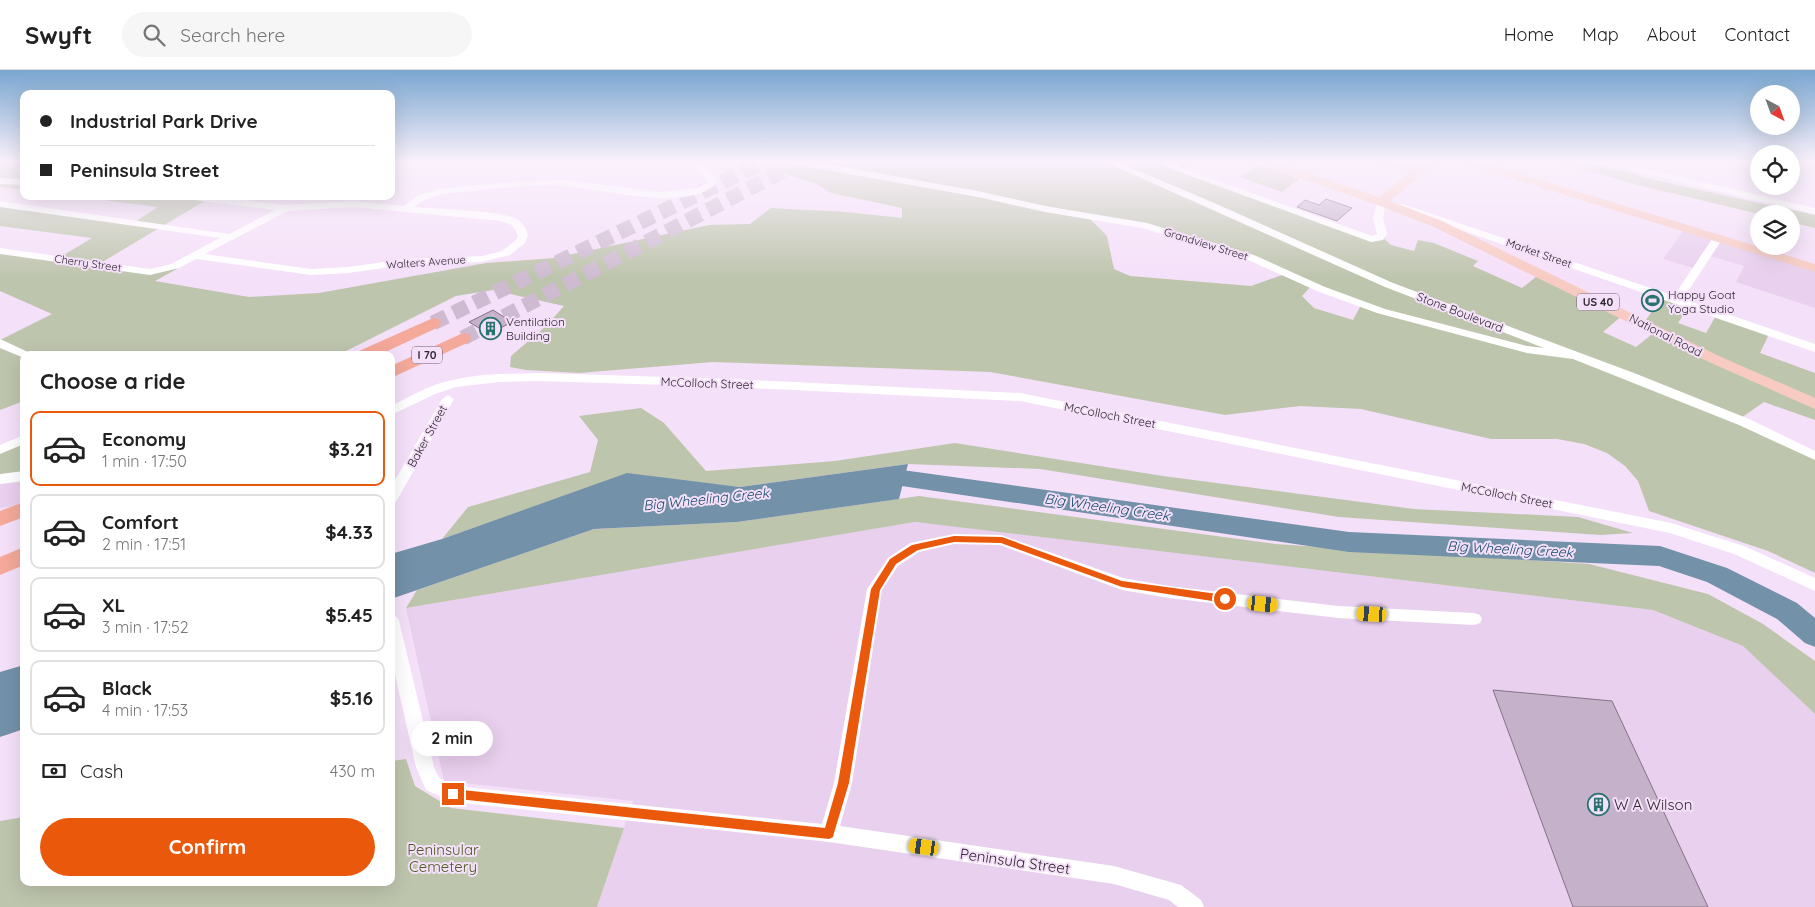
<!DOCTYPE html>
<meta charset="utf-8">
<style>
body{margin:0;font-family:Quicksand,sans-serif;background:#f6f6f6;color:#222;height:100vh;display:flex;flex-direction:column;font-size:19px;white-space:nowrap}
*{box-sizing:border-box;margin:0}
p{font-size:16px;color:#767676}
.icon{flex:none;width:28px;height:28px;fill:none;stroke:currentColor;stroke-width:2;stroke-linecap:round;stroke-linejoin:round}
.map{position:relative;flex:1;overflow:hidden}
.side{position:absolute;left:20px;top:281px;width:375px;height:535px;display:flex;flex-direction:column;background:#fff;border-radius:10px;box-shadow:0 5px 20px #0002}
.side>*{flex:none}
.banner{position:absolute;left:20px;top:20px;width:375px;height:110px;border-radius:10px;box-shadow:0 5px 20px #0002;display:grid;align-content:center;height:110px;padding:0 20px;background:#fff}
.needle{width:32px;rotate:139deg}
.controls{position:absolute;left:1750px;top:15px;display:grid;gap:10px}
.controls a{display:grid;place-items:center;width:50px;height:50px;border-radius:50%;background:#fff;box-shadow:0 5px 20px #0002;font-size:25px}
.end{position:absolute;width:22px;height:22px;margin:-11px;border:6px solid #ea580c;background:#fff;box-shadow:0 0 0 2px #fff}
.from{border-radius:50%}
.bubble{position:absolute;height:35px;border-radius:18px;background:#fff;box-shadow:0 5px 20px #0002;font-size:16px;font-weight:800;line-height:35px;text-align:center}
.car{position:absolute;width:15px;height:30px;margin:-15px -8px;border-radius:6px;box-shadow:0 0 4px 1px #0007;background:linear-gradient(#f5c518 24%,#345 0 40%,#f5c518 0 76%,#345 0 86%,#f5c518 0)}
.banner b{display:flex;align-items:center;gap:18px;height:48px;font-size:19px}
.banner b+b{border-top:1px solid #e0e0e0}
.banner i{width:12px;height:12px;background:#222}
ul{padding:0;list-style:none}
li{display:flex;align-items:center;gap:15px;height:75px;margin:0 10px 8px;padding:0 10px;border:2px solid #e0e0e0;border-radius:10px}
li div{flex:1}
li b{display:block;font-size:19px}
li em{font-style:normal;font-weight:800}
li.selected{border-color:#ea580c}
li>.icon{width:45px;height:45px;stroke-width:1.5}
h2{padding:0 20px;font-size:22px;line-height:60px}
.pay{display:flex;align-items:center;gap:12px;height:55px;padding:0 20px;font-size:19px}
.pay p{margin-inline-start:auto}
.cta{display:flex;gap:10px;margin-top:auto;padding:10px 20px}
.cta a{flex:1;height:58px;border-radius:30px;background:#ea580c;color:#fff;font-size:20px;font-weight:800;line-height:58px;text-align:center}
header{display:flex;align-items:center;gap:30px;box-sizing:border-box;height:70px;padding:0 25px;background:#fff;border-bottom:1px solid #e0e0e0}
header strong{font-size:24px}
nav{display:flex;gap:28px;margin-inline-start:auto;font-size:18px}
.search{width:350px;height:45px;background:#f6f6f6;display:flex;align-items:center;gap:12px;box-sizing:border-box;padding:0 18px;border-radius:28px;color:#767676;font-size:19px}
.map>svg:first-child{display:block}
</style>
<header>
<strong>Swyft</strong>
<div class="search"><svg class="icon" aria-label="search" viewBox="0 0 24 24"><circle cx="10" cy="10" r="6"/><path d="M15 15l6 6"/></svg>Search here</div>
<nav><a>Home</a><a>Map</a><a>About</a><a>Contact</a></nav>
</header>
<div class="map">
<svg width="1815" height="837" viewBox="0 0 1815 837">
<rect width="100%" height="100%" fill="#f5e0f9"/>
<!-- built -->
<path fill="#e9d0ee" d="M1372,91h60l-18,14z
M1685,158l130,40v40l-79,-26 8,-16 -37,-11 -10,14 -34,-10z
M24,406v29l-24,3v-29z
M915,452l738,88 90,36 72,68v193h-1218l36,-106 -189,-20 -38,-173z"/>
<!-- green -->
<path fill="#bec5ad" fill-rule="evenodd" d="M0,91h24v29l-24,-3z
M745,91h450l-14,9 185,67 15,-1 10,9 23,6 4,-11 16,3 44,18 -5,5 49,22 19,-15 83,41 -21,18 33,15 20,-16 -13,-7 20,-28 27,9 -12,18 28,10 11,-19 53,18 -10,21 55,20v47l-51,-18 -26,18 77,36v117l-47,-22 -119,-40 -11,-30 -13,-15 -18,-13 -23,-9 -27,-5h-66l-130,-30 -61,-3 -75,9 -235,-43 -277,-10 -134,11 -53,-3 -16,-3 1,-11 35,-30 18,-20 -71,-16 -37,6 -118,59h-314v46l-24,9v-70l52,-26 -52,-23v-40l57,8 35,-21 -92,-12v-22l133,19 25,-16 -86,-11h114l22,3 -109,65 51,8 25,-6 2,3 -22,12 94,16 70,-4 167,-30 68,-5 155,-33 41,-1 21,-16 75,4 56,6v-10l-71,-15 -14,-9zM1087,146l56,9 145,48 -37,13 -121,-10 -16,-7 -7,-33zM1312,215l49,20 -8,15 -39,-12 -12,-12z
M1554,91h27l87,22 147,32v13l-24,-6v-8h-32l-121,-29z
M1258,95l41,14 -17,13 -42,-15z
M641,338l23,15 42,48 129,-10 120,-18 208,33 251,33 164,8 55,16 -33,2 -261,-18 -299,-48 -132,-5 -168,23 -113,-13 -185,65 26,-32 122,-35 8,-32 -19,-24z
M24,369v37l-24,3v-29z
M919,426l356,48 314,20 119,30 55,30 52,37v53l-72,-68 -90,-36 -738,-88 -509,86 11,-18 177,-61 143,-7z
M406,689l9,27 36,22 173,20 -27,79h-597v-86l24,-4v65h367v-121z"/>
<!-- water -->
<path fill="#7391a9" d="M908,394l-9,35 -162,23 -143,7 -203,70v-45l51,-15 185,-66 113,14z
M24,595v64l-24,8v-65z"/>
<g fill="none" stroke-linecap="round" stroke-linejoin="round">
<!-- river -->
<path fill="#7391a9" fill-rule="evenodd" d="M895,399l454,63 311,14 67,22 70,35 18,15v29l-10,-4 -28,-24 -70,-37 -48,-16 -310,-14 -454,-67 -24,4 -9,-3 -3,-6 3,-6z"/>
</g>
<!-- building -->
<path fill="#c5b1c9" stroke="#857288" d="M1326,129l26,9 -15,13 -40,-14 8,-7 14,5z
M493,240l19,12 -23,12 -20,-12z
M1493,620l119,11 96,206h-135z"/>
<g fill="none" stroke-linecap="round" stroke-linejoin="round">
<!-- highway-tunnel -->
<path stroke="#cebbd1" stroke-width="15" stroke-dasharray="15 8" stroke-linecap="butt" d="M433,253l333,-162
M463,268l339,-177"/>
<!-- minor -->
<path fill="#fff" fill-rule="evenodd" d="M682,91c14,0 32,6 35,22 -31,32 -124,3 -164,2 -27,0 -54,3 -81,6 -21,2 -40,2 -58,16 23,2 85,3 103,12 6,4 9,9 11,16l-3,8 -15,12 -28,7 -77,3 -57,8 -37,2 -115,-16 -17,9 -29,7 -150,-21v-6l150,21 21,-5 49,-26 -220,-31v-6l229,33 46,-24 -89,-11 -5,-3h31l74,9 68,-4 50,5 15,-11 20,-6 71,-7 53,-2 100,12 34,-4 10,-6 -4,-8zM354,137l147,14 11,4 6,10 -2,5 -14,11 -20,5 -77,3 -57,8 -37,2 -106,-15 83,-43z
M789,91h21l168,30 67,15 102,17 107,32 71,32 60,22 142,37 17,2 -159,-61 -282,-126h12l97,41 181,81 241,90 115,46 66,32v9l-76,-35 -166,-66 -46,-6 -150,-40 -60,-22 -71,-32 -104,-31 -97,-16 -67,-15 -185,-33z
M1150,91h13l209,75 5,-2 -4,-16 5,-18 28,5 268,91 40,-60h8l1,2 -40,61 132,45v8l-415,-143 -15,-3 -2,12 4,16 -4,6 -12,2z
M1620,91h9l5,5 181,42v6l-187,-44z
M0,108l24,1v6l-24,-1z
M0,269l28,13 2,3h-6v3l-24,-10z
M539,303l191,6 290,14 651,130 73,23 71,32v13l-81,-37 -64,-21 -650,-132 -290,-14 -191,-6 -40,1 -43,5 -21,7 -44,21v-9c20,-10 40,-22 62,-26 28,-7 58,-6 86,-7z
M448,325l6,4 -58,103 -5,2v-17l51,-88z
M24,365v9l-24,10v-9z
M24,401v10l-24,3v-10z
M954,464l47,1 122,43 46,8 169,20 136,7 6,2 2,4 -2,4 -6,2 -136,-7 -169,-20 -47,-8 -122,-45 -46,-1 -35,8 -21,14 -16,24 -30,193 -12,43 274,40 67,19 20,15 3,7h-26l-9,-7 -55,-16 -285,-42 -376,-40 -27,-12 -10,-23 -25,-110v-42l6,2 2,4 35,146 5,11 16,8 367,38 12,-41 33,-194 21,-31 22,-15z"/>
<!-- major -->
<path fill="#f8cbc2" fill-rule="evenodd" d="M1255,91h18l106,36 46,-36h13l-48,40 52,20 279,136 94,41v11l-104,-46 -277,-136 -57,-22 -120,-42z
M1459,91h19l337,103v8l-354,-109z"/>
<!-- highway -->
<path fill="#f4a99a" fill-rule="evenodd" d="M433,248l6,1 2,4 -2,4 -60,28h-23l3,-4z
M463,263l6,1 2,4 -2,4 -78,36v-12z
M24,432v15l-24,9v-15z
M24,477v18l-24,10v-18z"/>
</g>
<!-- sky -->
<linearGradient id="sky" x2="0" y2="1"><stop stop-color="#79a6cf"/><stop offset="0.44" stop-color="#faf1fc"/><stop offset="1" stop-color="#faf1fc" stop-opacity="0"/></linearGradient>
<rect width="1815" height="208" fill="url(#sky)"/>
<!-- route -->
<path fill="#ea580c" d="M954,466l48,1 120,44 103,14 5,4 -5,4 -103,-16 -121,-44 -47,-1 -36,8 -22,14 -16,26 -31,193 -15,50 -1,4 -4,2 -380,-41 -1,-4 1,-3 4,-2 372,39 13,-45 33,-194 19,-30 22,-14z"/>
<!-- icons -->
<defs>
<symbol id="stadium-ring" viewBox="-11 -11 22 22"><circle r="9.5" fill="#f5e0f9" stroke="#28726f" stroke-width="1.5"/><path d="M0-5a6.5 5 0 1 0 0 10a6.5 5 0 1 0 0-10ZM-3.5-1.8h7v3.6h-7Z" fill="#28726f"/></symbol>
<symbol id="building-ring" viewBox="-11 -11 22 22"><circle r="9.5" fill="#f5e0f9" stroke="#28726f" stroke-width="1.5"/><path d="M-4-6H4V6H1V3H-1V6H-4ZM-2.5-4.3h1.7v1.8h-1.7ZM.8-4.3h1.7v1.8H.8ZM-2.5-1h1.7V.8h-1.7ZM.8-1h1.7V.8H.8Z" fill="#28726f"/></symbol>
</defs>
<g fill-rule="evenodd">
<use href="#stadium-ring" x="1640" y="218" width="25" height="25"/>
<use href="#building-ring" x="478" y="246" width="25" height="25"/>
<use href="#building-ring" x="1586" y="722" width="25" height="25"/>
</g>
<g text-anchor="middle" dominant-baseline="central" stroke-width="4" stroke-linejoin="round" paint-order="stroke">
<!-- far-street labels -->
<g font-size="11" fill="#302831" stroke="#f5e0f9">
<text transform="translate(1206 174) rotate(17)">Grandview Street</text>
<text transform="translate(1539 183) rotate(19)">Market Street</text>
<text transform="translate(426 192) rotate(-4)">Walters Avenue</text>
<text transform="translate(88 193) rotate(8)">Cherry Street</text>
</g>
<!-- shield labels -->
<g fill="#f5e0f9" stroke="#6b5f6d" stroke-width="1">
<rect x="1577" y="223.5" width="42" height="17" rx="4"/>
<rect x="412" y="276.5" width="30" height="17" rx="4"/>
</g>
<g font-size="11" font-weight="bold" fill="#302831">
<text x="1598" y="232">US 40</text>
<text x="427" y="285">I 70</text>
</g>
<!-- poi labels -->
<g font-size="12" fill="#302831" stroke="#f5e0f9" text-anchor="start">
<text x="1668" y="224">Happy Goat<tspan x="1668" dy="14">Yoga Studio</tspan></text>
<text x="506" y="251">Ventilation<tspan x="506" dy="14">Building</tspan></text>
</g>
<!-- street labels -->
<g font-size="12" fill="#302831" stroke="#f5e0f9">
<text transform="translate(1460 242) rotate(21)">Stone Boulevard</text>
<text transform="translate(1666 265) rotate(27)">National Road</text>
<text transform="translate(707 313) rotate(2)">McColloch Street</text>
<text transform="translate(1110 345) rotate(11)">McColloch Street</text>
<text transform="translate(427 366) rotate(-61)">Baker Street</text>
<text transform="translate(1507 425) rotate(11)">McColloch Street</text>
</g>
<!-- water labels -->
<g font-size="14" font-style="italic" fill="#174a6d" stroke="#f5e0f9">
<text transform="translate(706 429) rotate(-6)">Big Wheeling Creek</text>
<text transform="translate(1107 437) rotate(8)">Big Wheeling Creek</text>
<text transform="translate(1510 479) rotate(3)">Big Wheeling Creek</text>
</g>
<!-- near-poi labels -->
<g font-size="15" fill="#302831" stroke="#f5e0f9" text-anchor="start">
<text x="1614" y="734">W A Wilson</text>
</g>
<!-- near-park labels -->
<g font-size="15" fill="#4e5b24" stroke="#f5e0f9">
<text x="443" y="779">Peninsular<tspan x="443" dy="17">Cemetery</tspan></text>
</g>
<!-- near-street labels -->
<g font-size="15" fill="#302831" stroke="#f5e0f9">
<text transform="translate(1015 791) rotate(8)">Peninsula Street</text>
</g>
</g>
</svg>
<div class="controls">
<a><svg class="needle" viewBox="-14 -14 28 28"><path d="M0-13l5 13h-10z" fill="#e53935"/><path d="M0 13l5-13h-10z" fill="#767676"/></svg></a>
<a><svg class="icon" aria-label="locate" viewBox="0 0 24 24"><circle cx="12" cy="12" r="6"/><path d="M12 2v4M12 18v4M2 12h4M18 12h4"/></svg></a>
<a><svg class="icon" aria-label="layers" viewBox="0 0 24 24"><path d="M12 4l9 5-9 5-9-5zM3 14l9 5 9-5"/></svg></a>
</div>
<i class="end from" style="left:1225px;top:529px"></i>
<i class="end" style="left:453px;top:724px"></i>
<div class="bubble" style="left:411px;top:651px;width:82px">2 min</div>
<i class="car" style="left:1263px;top:534px;rotate:96deg"></i>
<i class="car" style="left:1372px;top:544px;rotate:273deg"></i>
<i class="car" style="left:924px;top:777px;rotate:278deg"></i>
<div class="banner">
<b><i class="from"></i>Industrial Park Drive</b>
<b><i></i>Peninsula Street</b>
</div>
<section class="side">
<h2>Choose a ride</h2>
<ul>
<li class="selected"><svg class="icon" aria-label="car" viewBox="0 0 24 24"><path d="M5 17H2v-5l4-1 3-4h7l3 4 3 1v5h-3M9 17h6M6 11h13"/><circle cx="7" cy="17" r="2"/><circle cx="17" cy="17" r="2"/></svg><div><b>Economy</b><p>1 min · 17:50</p></div><em>$3.21</em></li>
<li><svg class="icon" aria-label="car" viewBox="0 0 24 24"><path d="M5 17H2v-5l4-1 3-4h7l3 4 3 1v5h-3M9 17h6M6 11h13"/><circle cx="7" cy="17" r="2"/><circle cx="17" cy="17" r="2"/></svg><div><b>Comfort</b><p>2 min · 17:51</p></div><em>$4.33</em></li>
<li><svg class="icon" aria-label="car" viewBox="0 0 24 24"><path d="M5 17H2v-5l4-1 3-4h7l3 4 3 1v5h-3M9 17h6M6 11h13"/><circle cx="7" cy="17" r="2"/><circle cx="17" cy="17" r="2"/></svg><div><b>XL</b><p>3 min · 17:52</p></div><em>$5.45</em></li>
<li><svg class="icon" aria-label="car" viewBox="0 0 24 24"><path d="M5 17H2v-5l4-1 3-4h7l3 4 3 1v5h-3M9 17h6M6 11h13"/><circle cx="7" cy="17" r="2"/><circle cx="17" cy="17" r="2"/></svg><div><b>Black</b><p>4 min · 17:53</p></div><em>$5.16</em></li>
</ul>
<div class="pay"><svg class="icon" aria-label="cash" viewBox="0 0 24 24"><path d="M3 7h18v10H3z"/><circle cx="12" cy="12" r="2"/></svg>Cash<p>430 m</p></div>
<div class="cta"><a>Confirm</a></div>
</section>
</div>
